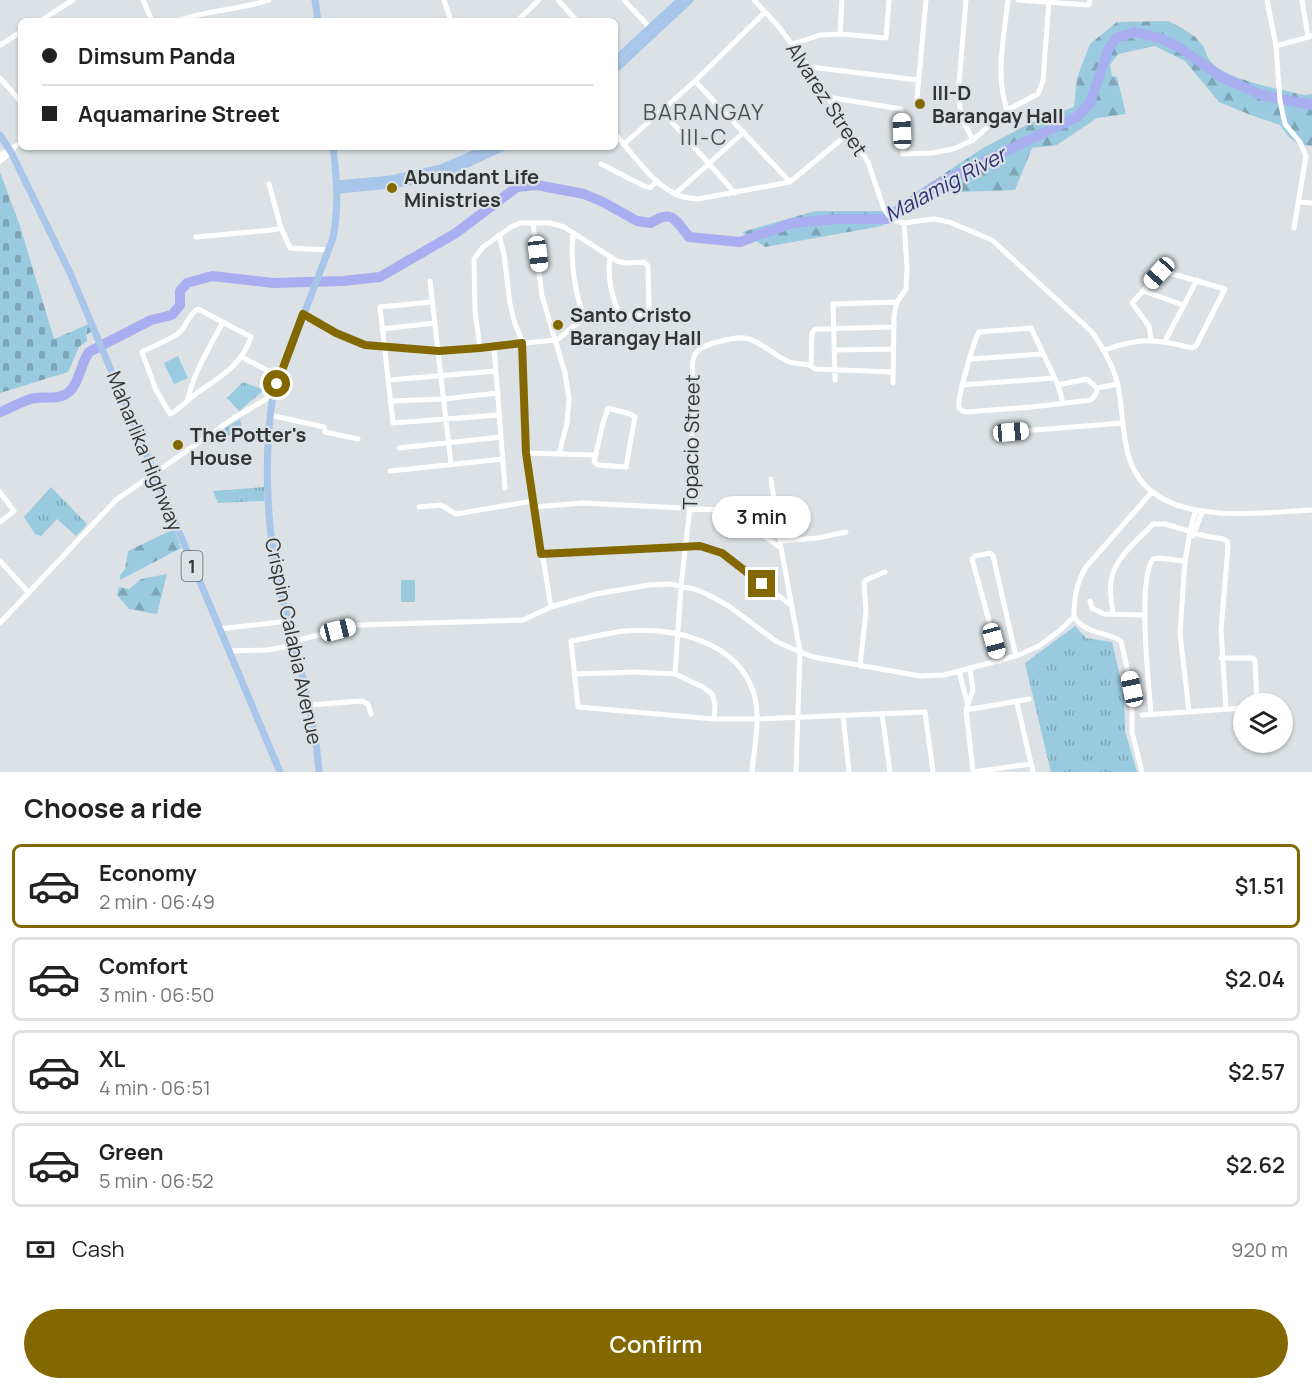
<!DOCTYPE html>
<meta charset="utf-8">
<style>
body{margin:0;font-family:Manrope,sans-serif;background:#f6f6f6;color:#222;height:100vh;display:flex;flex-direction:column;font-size:22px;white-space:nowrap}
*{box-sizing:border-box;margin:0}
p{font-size:20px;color:#767676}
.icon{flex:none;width:33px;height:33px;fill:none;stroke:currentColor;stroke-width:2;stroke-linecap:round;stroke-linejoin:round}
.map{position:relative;height:772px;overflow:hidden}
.drawer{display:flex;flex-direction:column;background:#fff;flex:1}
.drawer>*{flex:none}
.hud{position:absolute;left:18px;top:18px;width:600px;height:132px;border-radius:9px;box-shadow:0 2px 4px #0004;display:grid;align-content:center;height:132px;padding:0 24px;background:#fff}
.fabs{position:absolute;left:1233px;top:693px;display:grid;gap:12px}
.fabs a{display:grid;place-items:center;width:60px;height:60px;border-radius:50%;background:#fff;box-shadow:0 2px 4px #0004;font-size:30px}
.end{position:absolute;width:27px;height:27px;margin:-14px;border:8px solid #836800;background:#fff;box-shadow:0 0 0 3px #fff}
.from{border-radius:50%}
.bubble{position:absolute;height:42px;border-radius:21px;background:#fff;box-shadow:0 2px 4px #0004;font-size:20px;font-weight:600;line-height:42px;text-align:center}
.car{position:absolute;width:18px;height:36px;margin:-18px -9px;border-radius:8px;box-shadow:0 0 4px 2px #0007;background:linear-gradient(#fff 24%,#345 0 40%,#fff 0 76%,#345 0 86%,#fff 0)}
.hud b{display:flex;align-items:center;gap:21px;height:57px;font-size:22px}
.hud b+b{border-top:2px solid #e0e0e0}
.hud i{width:15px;height:15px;background:#222}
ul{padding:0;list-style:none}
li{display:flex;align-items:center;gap:18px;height:84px;margin:0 12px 9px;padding:0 12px;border:3px solid #e0e0e0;border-radius:9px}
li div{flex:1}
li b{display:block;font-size:22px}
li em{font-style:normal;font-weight:600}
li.current{border-color:#836800}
li>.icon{width:54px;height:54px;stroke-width:1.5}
h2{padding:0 24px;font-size:27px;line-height:72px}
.pay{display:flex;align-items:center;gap:15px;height:66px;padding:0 24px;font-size:22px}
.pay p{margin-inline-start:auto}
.button{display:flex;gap:12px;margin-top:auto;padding:12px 24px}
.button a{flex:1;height:69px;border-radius:36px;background:#836800;color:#fff;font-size:24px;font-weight:600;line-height:69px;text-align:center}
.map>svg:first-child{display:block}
</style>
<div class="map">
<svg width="1312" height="772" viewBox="0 0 1312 772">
<defs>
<pattern id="grass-tufts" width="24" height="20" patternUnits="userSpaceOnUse" patternTransform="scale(1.5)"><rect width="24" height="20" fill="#99cadf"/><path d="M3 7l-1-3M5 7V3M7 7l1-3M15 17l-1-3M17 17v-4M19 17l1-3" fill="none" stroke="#7da5b6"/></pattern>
<pattern id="forest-firs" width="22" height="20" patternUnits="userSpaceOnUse" patternTransform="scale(1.5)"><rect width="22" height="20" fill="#99cadf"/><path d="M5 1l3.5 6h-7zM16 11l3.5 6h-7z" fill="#7da5b6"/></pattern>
<pattern id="cemetery-stones" width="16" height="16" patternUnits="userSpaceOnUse" patternTransform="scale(1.5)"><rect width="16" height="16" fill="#99cadf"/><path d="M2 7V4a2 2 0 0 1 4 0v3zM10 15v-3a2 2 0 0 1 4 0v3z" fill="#7da5b6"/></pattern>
</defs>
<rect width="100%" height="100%" fill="#dbe1e4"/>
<!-- grass -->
<path fill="url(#grass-tufts)" d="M243,382l21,8 -25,21 -12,-13z
M240,419l3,12 -23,7 -1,-6z
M51,487l36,37 -11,12 -19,-17 -16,17 -6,-2 -11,-17z
M264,487v14l-46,2 -5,-12z
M1075,626l11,12 26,4 12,51 1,38 12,41h-86l-26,-109z"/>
<!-- forest -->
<path fill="url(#forest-firs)" d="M1168,21c13,7 26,12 35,25 3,5 4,12 8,16 18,19 69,27 94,33l7,-1v52l-14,-2 -9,-7 -9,-12 -27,-9 -34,-14 -34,-41 -30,-15 -37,8 -8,11 2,11 5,1 9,37 -29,4 -40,27 -25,3 -17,42 -79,3 -54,33 -117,21 -23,-15 73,-21h66l11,-3 91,-60 47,-25 44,-16 3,-29 13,-34 27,-22z
M174,529l7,19 -61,32v-5l5,-6 3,-18z
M167,574l-10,40 -28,-5 -12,-14 2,-8 10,2 12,-10z"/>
<!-- cemetery -->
<path fill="url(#cemetery-stones)" d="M0,172l20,54 34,113 35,-15 2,8 -5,3 1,6 -8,6 -11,25 -68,21z"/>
<!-- park -->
<path fill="#99cadf" d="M178,356l10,22 -14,6 -10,-21z
M401,580h14v22h-14z"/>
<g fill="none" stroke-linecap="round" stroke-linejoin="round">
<!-- river -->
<path stroke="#a8aef0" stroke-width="10" d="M0,412c12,-4 23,-12 35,-14 12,-2 26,3 36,-8 9,-10 10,-27 18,-38l62,-32 21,-5 8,-10v-14l7,-8 25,-7 61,7 70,-2 37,-4 76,-44 61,-46 20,-2 47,9 19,8 34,19 14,2c21,-15 25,-2 38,14l51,5 52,-19 44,-4h51l56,-38 134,-64 13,-14 18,-53 8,-12 19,-6 25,6 20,10 41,29 41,18 50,10"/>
<!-- minor -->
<path stroke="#fff" stroke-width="5" d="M143,0l9,21
M444,0l7,21
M558,0l19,21
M624,0l28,30
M754,0l24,26 31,41 59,95 16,47 8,11 12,3 30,-4 15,3 43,18 100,92c11,16 22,35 26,54 4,19 4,39 8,59 14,86 122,68 186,65
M966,0l-8,95 4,24 11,21
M1018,0l71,5 1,-5
M1267,0l9,46 4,55 5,23 15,18 6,14 -12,72
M1302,0l6,37
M40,21l33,-21
M177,21c30,-11 62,-11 92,-21
M517,21l22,-21
M840,34l2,-34
M793,44l27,-9 20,-1 46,4 3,-38
M0,45l21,-13
M1276,46l36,-10
M810,67l108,13
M0,78l21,24
M695,81l95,101
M827,97l74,12 2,45 29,-1 21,-4 20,-9 34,-30 31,-16 5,-13 6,-81
M917,98l9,-98
M1007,110c-12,-35 -3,-73 1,-110
M662,111l73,82
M615,134c23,25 45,65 83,65l92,-17 59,-49
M624,144l71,-63 70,-69
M0,155l21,-12
M0,161l13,-11
M601,164l43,22 6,2 7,-7
M269,184l12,44
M675,194l69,-62
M1298,202l14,1
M533,223l9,73 23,77 4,26 -2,24 -8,31
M573,233c-3,30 1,56 11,85
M499,235l5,19 6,50 5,20 8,19 3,110 25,154
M196,237l76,-7 9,-2 9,20 38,2
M610,257c-3,22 2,38 9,58
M430,281l21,183
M1143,291l40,14
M432,302l-52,5 13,116 106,-8
M198,309l53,28c-11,32 -34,41 -58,59 -8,6 -14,14 -23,18l-14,-24 -14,-38c12,-7 27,-11 38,-20 7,-7 9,-18 18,-23z
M303,314l33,19 29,12 74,6 118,-11 27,-22 59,-3 6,-6 -1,-43 -4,-4 -18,1 -9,-2 -53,-34 -14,-4h-30l-9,4 -28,20 -9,12 1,52 5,37
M382,329l52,-6
M1165,341l32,-61
M494,347l11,141
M834,350l58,-1
M1105,350c36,-13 50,-11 87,-2l4,-2 29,-57 -59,-17 -7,1 -27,30 17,23 2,13
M242,357l38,20
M970,359l72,-5
M811,365l1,-32 3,-4 78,-2
M389,380l107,-9
M835,380l-2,-76 64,-2
M893,383l1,-67 3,-14 9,-13 1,-21 -3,-45
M962,385l92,-7
M1058,385l29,-6 10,9
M1097,388l21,-4
M188,399c6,-28 22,-52 35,-77
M390,401l54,-2 54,-6
M1063,403l-5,-18 -27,-57 -52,4c-5,9 -22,66 -20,75 1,4 4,4 7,5l66,-5 59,-7 5,-6 1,-6
M608,408l22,6 5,3 -9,50 -28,-2 -4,-3 9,-39z
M270,415l54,12 1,5 33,7
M1011,432l112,-9
M399,448l102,-11
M526,453l69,2
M390,471l113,-12
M771,479l10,69 19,103 -4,121
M0,492l14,19 -14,11
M419,507l22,-2 15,9 77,-13
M534,507l49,-4 138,7 13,5 47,33
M1193,536l9,-24
M780,541l38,-3 28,-6
M541,554l160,-8 21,7 69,52
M0,561l29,32
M1090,601l2,7 12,6 41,1
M1113,614c-1,-10 -4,-23 -2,-33 3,-23 27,-41 42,-57h12l40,12 18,3 4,2 1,5 -7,84 5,79
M1074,617c14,19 30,13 47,24l11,48v43l10,40
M0,623l116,-123 118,-82 39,-23
M219,629l70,-8
M294,641l65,-16 164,-5 28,-13 45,-13 53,-9 21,-1 24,5 13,5 23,13 47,35 36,15 107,19 24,-1 72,-19 23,-10 19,-14 16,-15c0,-19 2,-33 12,-50l65,-74
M228,651l39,-1 28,-5
M1221,658h32l2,3 2,43
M1000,661l-28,-102 3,-3 15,-3 3,3 23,100
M860,666l6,-55 -2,-28 2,-3 19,-8
M970,669l3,21 -7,20 7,62
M959,671l8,31
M575,674l61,-2 39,2 28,13 9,7 3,10 -1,15
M675,674l6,-88 9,-79 3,-123c-2,-30 -1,-36 28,-43 9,-2 19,-5 28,-2 13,4 24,15 36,21 9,6 23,1 30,9l78,3
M1017,703l16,69
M309,705l53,-4 6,3 3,10
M966,710l63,-11
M1189,712l-9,-79 5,-72 6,-34 5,-17
M882,714l8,58
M1151,714c-2,-28 -14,-134 2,-155l5,-1 27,3
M843,715l6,57
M1142,715l102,-7
M752,772c2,-24 9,-54 2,-78 -16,-53 -80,-67 -129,-63 -18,2 -37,7 -54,10l7,66 136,12h42l169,-7 8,60
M973,772l58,-8"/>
<!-- major -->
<path stroke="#a7c6ea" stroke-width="7" d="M315,0l3,21
M615,60l65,-60
M615,70l75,-70
M0,135l11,17 60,123 209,497
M337,184l54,-5 50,-11 48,-21
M338,190l55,-5 50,-10 61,-28
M319,772c-5,-69 -28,-131 -42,-198 -11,-57 -13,-121 -4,-179l60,-157c6,-31 4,-59 0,-91"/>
</g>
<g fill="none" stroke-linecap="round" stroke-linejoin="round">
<!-- route -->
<path stroke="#836800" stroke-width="8" d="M277,384l26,-70 33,19 29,12 74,6 41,-3 42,-5 4,110 15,101 159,-8 22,7 40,31"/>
</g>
<!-- markers -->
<g fill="#836800" stroke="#dbe1e4" stroke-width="2">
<circle cx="920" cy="104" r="6"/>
<circle cx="392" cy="188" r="6"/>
<circle cx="558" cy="325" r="6"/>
<circle cx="178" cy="445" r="6"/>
</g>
<g text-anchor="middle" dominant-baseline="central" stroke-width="4.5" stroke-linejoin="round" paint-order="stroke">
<!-- shield labels -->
<rect fill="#dbe1e4" stroke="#64686a" stroke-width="1.5" x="181.5" y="551" width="21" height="30" rx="4.5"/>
<g font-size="18" font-weight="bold" fill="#313435">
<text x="192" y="566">1</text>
</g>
<!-- poi labels -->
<g font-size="20" font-weight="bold" fill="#313435" stroke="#dbe1e4" text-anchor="start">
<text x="932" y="92">III-D<tspan x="932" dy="23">Barangay Hall</tspan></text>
<text x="404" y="176">Abundant Life<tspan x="404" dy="23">Ministries</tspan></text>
<text x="570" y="314">Santo Cristo<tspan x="570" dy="23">Barangay Hall</tspan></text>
<text x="190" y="434">The Potter's<tspan x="190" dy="23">House</tspan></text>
</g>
<!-- street labels -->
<g font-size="20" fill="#313435" stroke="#dbe1e4">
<text transform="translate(827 99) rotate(57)">Alvarez Street</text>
<text transform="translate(691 442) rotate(-89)">Topacio Street</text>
<text transform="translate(145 451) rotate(68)">Maharlika Highway</text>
<text transform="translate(294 641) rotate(78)">Crispin Calabia Avenue</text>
</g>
<!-- water labels -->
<g font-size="21" font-style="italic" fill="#322e7a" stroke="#dbe1e4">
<text transform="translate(945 184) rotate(-28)">Malamig River</text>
</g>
<!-- quarter labels -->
<g font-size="22" letter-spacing="1.5" fill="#4c5154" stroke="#dbe1e4">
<text x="704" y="112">BARANGAY<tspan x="704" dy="25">III-C</tspan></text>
</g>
</g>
</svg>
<div class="fabs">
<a><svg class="icon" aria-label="layers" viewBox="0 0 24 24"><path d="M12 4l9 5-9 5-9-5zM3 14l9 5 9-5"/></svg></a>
</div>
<i class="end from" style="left:277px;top:384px"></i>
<i class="end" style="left:762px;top:584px"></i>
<div class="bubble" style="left:712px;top:496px;width:99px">3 min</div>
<i class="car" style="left:902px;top:131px;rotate:358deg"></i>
<i class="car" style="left:538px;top:254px;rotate:173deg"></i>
<i class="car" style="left:1159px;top:273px;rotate:222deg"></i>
<i class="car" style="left:1011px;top:432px;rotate:85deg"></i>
<i class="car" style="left:338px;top:630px;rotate:76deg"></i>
<i class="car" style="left:994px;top:641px;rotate:165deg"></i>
<i class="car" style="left:1132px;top:689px;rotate:348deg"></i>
<div class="hud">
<b><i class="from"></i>Dimsum Panda</b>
<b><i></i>Aquamarine Street</b>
</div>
</div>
<section class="drawer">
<h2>Choose a ride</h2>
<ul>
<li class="current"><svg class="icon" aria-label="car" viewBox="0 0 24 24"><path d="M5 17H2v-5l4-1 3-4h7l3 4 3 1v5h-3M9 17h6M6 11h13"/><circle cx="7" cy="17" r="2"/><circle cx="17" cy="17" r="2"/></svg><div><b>Economy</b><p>2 min · 06:49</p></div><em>$1.51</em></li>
<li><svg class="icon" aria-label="car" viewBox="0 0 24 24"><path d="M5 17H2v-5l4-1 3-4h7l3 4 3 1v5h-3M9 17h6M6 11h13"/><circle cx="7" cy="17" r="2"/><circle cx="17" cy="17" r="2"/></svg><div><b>Comfort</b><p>3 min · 06:50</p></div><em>$2.04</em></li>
<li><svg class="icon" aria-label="car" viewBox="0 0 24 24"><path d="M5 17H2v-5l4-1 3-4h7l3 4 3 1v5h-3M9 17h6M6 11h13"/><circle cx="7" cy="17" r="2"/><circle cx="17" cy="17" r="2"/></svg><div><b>XL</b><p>4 min · 06:51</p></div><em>$2.57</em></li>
<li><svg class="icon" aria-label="car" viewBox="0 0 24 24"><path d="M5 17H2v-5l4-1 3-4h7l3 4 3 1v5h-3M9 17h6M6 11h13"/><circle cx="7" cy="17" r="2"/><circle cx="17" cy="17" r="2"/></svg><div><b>Green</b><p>5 min · 06:52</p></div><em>$2.62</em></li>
</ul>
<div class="pay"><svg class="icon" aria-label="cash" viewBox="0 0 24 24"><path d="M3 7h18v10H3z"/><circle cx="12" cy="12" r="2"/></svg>Cash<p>920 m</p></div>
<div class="button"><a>Confirm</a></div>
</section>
